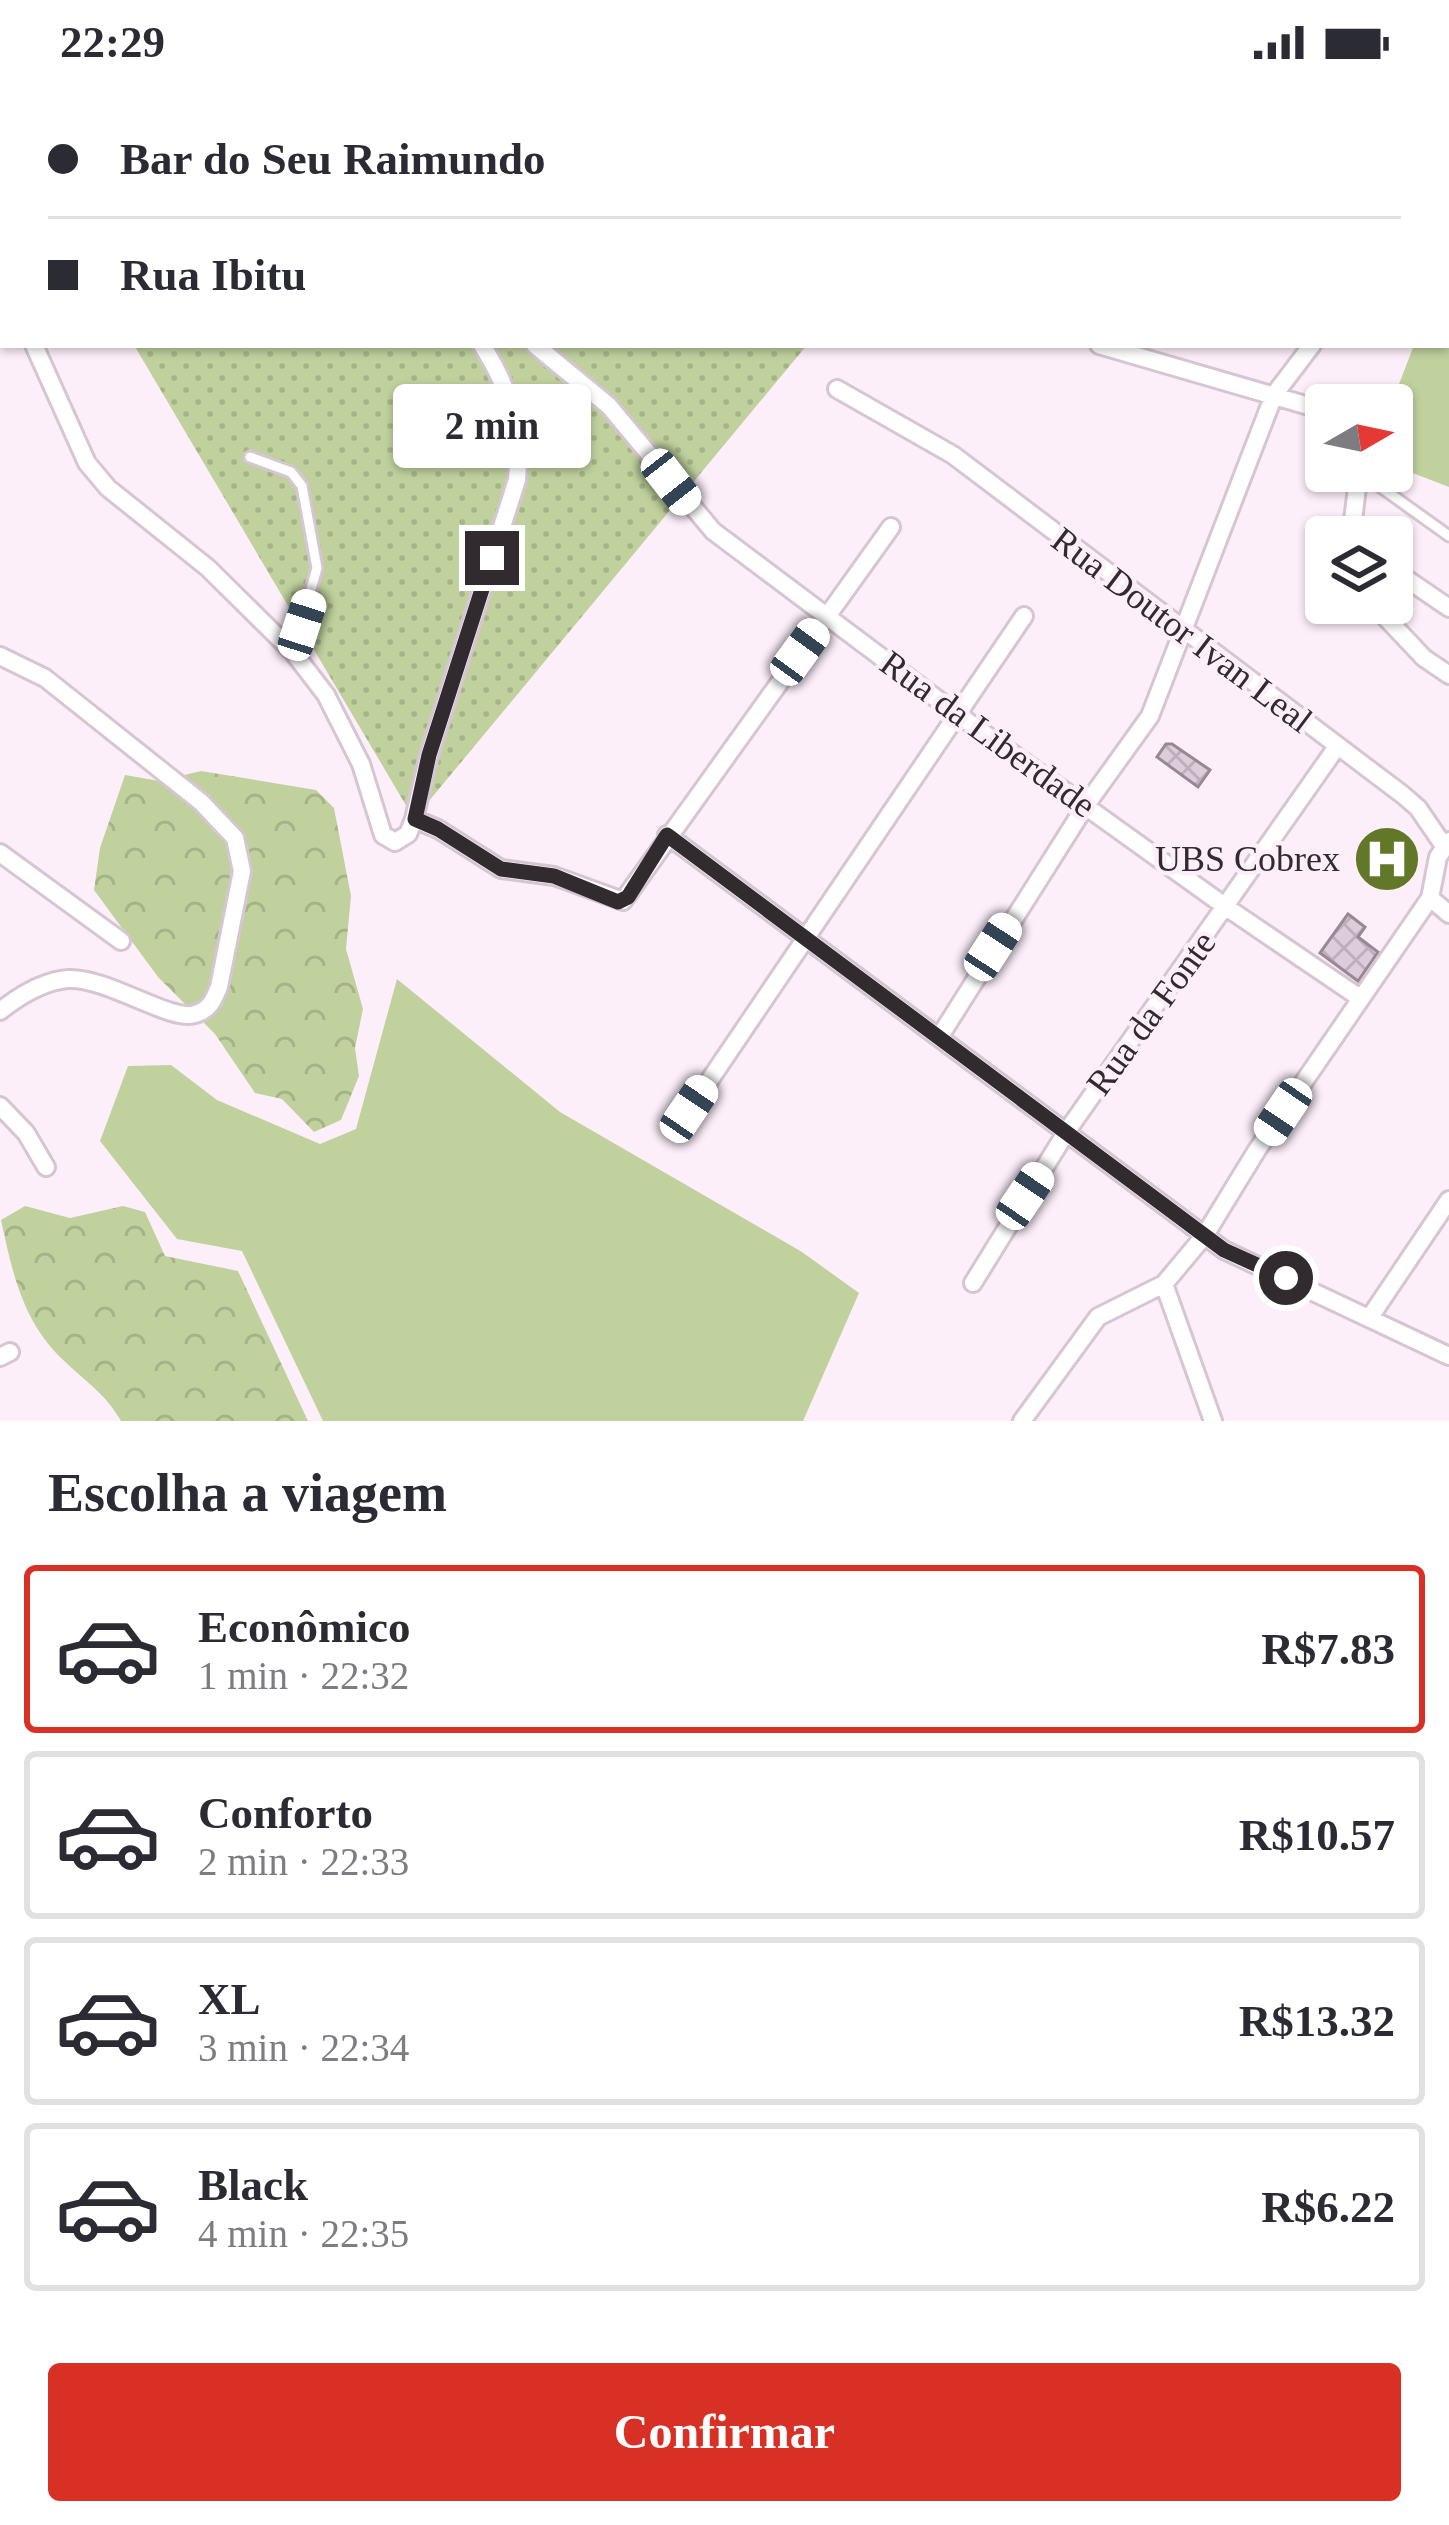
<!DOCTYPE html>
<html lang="pt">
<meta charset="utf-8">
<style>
body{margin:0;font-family:Georgia,serif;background:#f2f2f3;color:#2b2b33;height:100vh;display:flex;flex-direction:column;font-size:45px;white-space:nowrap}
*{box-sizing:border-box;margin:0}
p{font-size:39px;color:#7c7c81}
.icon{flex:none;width:66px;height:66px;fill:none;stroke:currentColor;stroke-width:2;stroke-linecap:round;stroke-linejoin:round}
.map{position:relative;height:1337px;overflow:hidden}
.details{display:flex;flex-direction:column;background:#fff;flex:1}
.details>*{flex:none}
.banner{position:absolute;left:0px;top:0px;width:1449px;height:264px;box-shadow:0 3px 9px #0004;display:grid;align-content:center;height:264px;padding:0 48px;background:#fff}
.needle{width:78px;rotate:81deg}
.buttons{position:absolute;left:1305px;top:300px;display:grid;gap:24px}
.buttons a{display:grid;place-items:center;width:108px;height:108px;border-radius:12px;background:#fff;box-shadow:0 3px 9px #0004;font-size:60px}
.end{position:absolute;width:54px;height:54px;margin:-27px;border:15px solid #312b30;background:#fff;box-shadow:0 0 0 6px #fff}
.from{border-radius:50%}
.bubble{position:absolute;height:84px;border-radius:12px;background:#fff;box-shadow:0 3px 9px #0004;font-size:39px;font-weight:600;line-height:84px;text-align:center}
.car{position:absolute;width:36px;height:72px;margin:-36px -18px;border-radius:15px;box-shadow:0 0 9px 3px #0007;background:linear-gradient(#fff 24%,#345 0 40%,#fff 0 76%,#345 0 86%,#fff 0)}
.banner b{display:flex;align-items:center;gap:42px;height:114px;font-size:45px}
.banner b+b{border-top:3px solid #e1e1e2}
.banner i{width:30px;height:30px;background:#2b2b33}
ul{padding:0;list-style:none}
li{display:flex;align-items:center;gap:36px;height:168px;margin:0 24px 18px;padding:0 24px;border:6px solid #e1e1e2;border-radius:12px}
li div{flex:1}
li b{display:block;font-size:45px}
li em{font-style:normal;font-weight:600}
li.on{border-color:#d93025}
li>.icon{width:108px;height:108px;stroke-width:1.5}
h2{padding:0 48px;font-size:54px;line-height:144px}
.primary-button{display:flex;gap:24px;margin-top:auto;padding:24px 48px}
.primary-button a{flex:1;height:138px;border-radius:12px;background:#d93025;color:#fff;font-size:48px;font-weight:600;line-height:138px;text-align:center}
.status{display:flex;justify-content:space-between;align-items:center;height:84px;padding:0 60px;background:#fff;direction:ltr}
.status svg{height:33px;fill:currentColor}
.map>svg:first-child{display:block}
</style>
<div class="status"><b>22:29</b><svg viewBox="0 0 49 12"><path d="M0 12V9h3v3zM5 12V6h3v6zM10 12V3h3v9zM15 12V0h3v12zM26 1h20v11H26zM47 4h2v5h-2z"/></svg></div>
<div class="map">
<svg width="1449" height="1337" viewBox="0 0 1449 1337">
<defs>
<pattern id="forest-crowns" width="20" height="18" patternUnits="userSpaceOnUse" patternTransform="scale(3)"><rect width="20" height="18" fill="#c0d19e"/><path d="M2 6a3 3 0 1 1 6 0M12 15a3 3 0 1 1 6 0" fill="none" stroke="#a5b488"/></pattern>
<pattern id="park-dots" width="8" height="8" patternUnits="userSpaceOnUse" patternTransform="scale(3)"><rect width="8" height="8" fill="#c0d19e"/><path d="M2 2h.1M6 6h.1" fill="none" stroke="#a5b488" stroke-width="1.8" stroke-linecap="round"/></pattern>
<pattern id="building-cross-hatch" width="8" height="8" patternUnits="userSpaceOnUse" patternTransform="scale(3)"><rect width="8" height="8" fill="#ddccd9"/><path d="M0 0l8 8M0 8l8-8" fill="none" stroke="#beafbb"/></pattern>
</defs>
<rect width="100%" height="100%" fill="#fdeffa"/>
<!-- grass -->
<path fill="#c0d19e" d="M1446,221l3,1v181l-57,-22 -1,-60 23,-60h32z
M397,895l163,133 242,140 57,41 -56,128h-480l-81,-170 -65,-12 -77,-98 28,-75 43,-1 46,35 103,44 36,-15z"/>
<!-- forest -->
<path fill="url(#forest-crowns)" d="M201,687l115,19 18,18 17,88 -5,53 17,60 -8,39 4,28 -18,44 -27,12 -32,-33 -27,-6 -40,-59 -57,-57 -64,-87 6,-42 25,-73 34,6z
M25,1122l45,12 53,-12 22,6 20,44 73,15 70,150h-187c-19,-35 -56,-52 -78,-84 -25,-35 -33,-76 -42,-117z"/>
<!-- park -->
<path fill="url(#park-dots)" d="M134,261h673l-393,474z"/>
<!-- building -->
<path fill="url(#building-cross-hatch)" stroke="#988895" stroke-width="3" d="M1166,660h6l38,26 -12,17 -41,-30z
M1348,830l17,13 -7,10 20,15 -20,29 -38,-28z"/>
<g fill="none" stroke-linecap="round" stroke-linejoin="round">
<defs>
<path id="lane" d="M250,373l41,15 11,14 15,82 -24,84
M1361,389l88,63"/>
<path id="street" d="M130,0l18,3
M467,0l5,3
M43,3l24,-3
M614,3v-3
M806,3l1,-3
M1149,3l1,-3
M1316,3l1,-3
M0,23l3,-2
M0,190l3,6
M34,261l53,118 21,25 100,80 85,84 33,43 35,69 22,71 12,7 13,-8 6,-15 15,-64 88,-275c5,-52 -7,-91 -35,-135
M535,261l74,61 104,125 244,183 269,193 134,91
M1099,261l227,66
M837,305l116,66 450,340 15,13 26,38
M1351,453l8,-66
M1392,485l57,39
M1372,519l52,55 25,17
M0,572l45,22 156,124 34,36 7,33 -23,116c-5,12 -9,23 -24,27 -25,8 -88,-37 -127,-35 -25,2 -49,17 -68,32
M414,735l24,10 63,40 53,7 69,25 268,-374
M667,751l557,415 225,106
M0,769l121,88
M1430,814l19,16
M940,952l146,-231 64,-89 124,-321 38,-50
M0,1022l26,27 20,34
M690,1025l334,-493
M973,1199l94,-152 269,-383
M1164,1200l49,137
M1370,1233l79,-117
M0,1273l10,-5
M1022,1337l76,-104 66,-33 41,-49 52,-85 173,-252 8,-41 11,-16"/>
<path id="secondary" d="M1035,0l4,3
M1446,146l3,1"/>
</defs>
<!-- lane casing -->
<use href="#lane" stroke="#d6c5d2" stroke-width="15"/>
<!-- street casing -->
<use href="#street" stroke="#d6c5d2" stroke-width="22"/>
<!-- secondary casing -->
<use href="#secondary" stroke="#d6c5d2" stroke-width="30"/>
<!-- lane -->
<use href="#lane" stroke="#fff" stroke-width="9"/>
<!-- street -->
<use href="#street" stroke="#fff" stroke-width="16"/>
<!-- secondary -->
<use href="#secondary" stroke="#fff" stroke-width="24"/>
</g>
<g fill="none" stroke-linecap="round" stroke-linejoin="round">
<!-- route -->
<path stroke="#312b30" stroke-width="15" d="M492,474l-63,197 -14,64 23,10 63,40 53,7 64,26 10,-5 39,-62 557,415 62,28"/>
</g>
<!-- icons -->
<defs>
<symbol id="hospital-disc" viewBox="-11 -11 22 22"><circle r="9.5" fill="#627828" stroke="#fdeffa"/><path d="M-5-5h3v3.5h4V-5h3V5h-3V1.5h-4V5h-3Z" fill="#fff"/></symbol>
</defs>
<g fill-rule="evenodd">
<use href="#hospital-disc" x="1349" y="737" width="76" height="76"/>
</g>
<g text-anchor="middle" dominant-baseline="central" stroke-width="9" stroke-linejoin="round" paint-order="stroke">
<!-- street labels -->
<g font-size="36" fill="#312b30" stroke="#fdeffa">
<text transform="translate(1182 546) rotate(37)">Rua Doutor Ivan Leal</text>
<text transform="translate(988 650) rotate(36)">Rua da Liberdade</text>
<text transform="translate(1151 929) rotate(-54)">Rua da Fonte</text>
</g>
<!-- poi labels -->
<g font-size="36" fill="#312b30" stroke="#fdeffa" text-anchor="end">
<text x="1340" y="775">UBS Cobrex</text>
</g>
</g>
</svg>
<div class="buttons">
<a><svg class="needle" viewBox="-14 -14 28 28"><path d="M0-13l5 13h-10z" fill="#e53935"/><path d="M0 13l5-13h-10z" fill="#7c7c81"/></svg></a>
<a><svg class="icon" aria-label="layers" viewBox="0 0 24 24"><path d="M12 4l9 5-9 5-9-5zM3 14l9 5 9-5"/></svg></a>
</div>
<i class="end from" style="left:1286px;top:1194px"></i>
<i class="end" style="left:492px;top:474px"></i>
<div class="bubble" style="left:393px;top:300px;width:198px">2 min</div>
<i class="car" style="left:671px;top:398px;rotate:142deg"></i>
<i class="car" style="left:302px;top:541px;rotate:18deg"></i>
<i class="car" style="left:800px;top:568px;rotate:36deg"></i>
<i class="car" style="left:993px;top:863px;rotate:33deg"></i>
<i class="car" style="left:689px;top:1025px;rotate:34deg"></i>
<i class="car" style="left:1283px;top:1028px;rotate:214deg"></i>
<i class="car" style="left:1025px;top:1112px;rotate:34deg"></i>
<div class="banner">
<b><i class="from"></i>Bar do Seu Raimundo</b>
<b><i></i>Rua Ibitu</b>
</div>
</div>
<section class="details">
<h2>Escolha a viagem</h2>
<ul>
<li class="on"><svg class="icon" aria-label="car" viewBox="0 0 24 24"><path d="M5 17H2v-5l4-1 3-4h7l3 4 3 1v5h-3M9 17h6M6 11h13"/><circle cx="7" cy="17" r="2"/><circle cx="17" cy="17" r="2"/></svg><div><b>Econômico</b><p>1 min · 22:32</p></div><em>R$7.83</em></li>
<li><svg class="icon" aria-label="car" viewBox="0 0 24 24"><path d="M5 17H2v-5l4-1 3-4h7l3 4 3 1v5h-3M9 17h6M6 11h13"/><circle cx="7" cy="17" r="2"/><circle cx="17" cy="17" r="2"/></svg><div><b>Conforto</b><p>2 min · 22:33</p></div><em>R$10.57</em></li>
<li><svg class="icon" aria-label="car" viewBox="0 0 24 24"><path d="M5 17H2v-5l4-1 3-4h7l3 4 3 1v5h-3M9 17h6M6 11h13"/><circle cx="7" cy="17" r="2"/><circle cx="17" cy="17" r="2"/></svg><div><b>XL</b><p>3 min · 22:34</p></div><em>R$13.32</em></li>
<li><svg class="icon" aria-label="car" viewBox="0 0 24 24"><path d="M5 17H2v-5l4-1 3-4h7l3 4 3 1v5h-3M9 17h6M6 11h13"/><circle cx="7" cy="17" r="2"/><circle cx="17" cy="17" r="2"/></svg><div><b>Black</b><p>4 min · 22:35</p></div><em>R$6.22</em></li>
</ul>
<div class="primary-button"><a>Confirmar</a></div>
</section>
